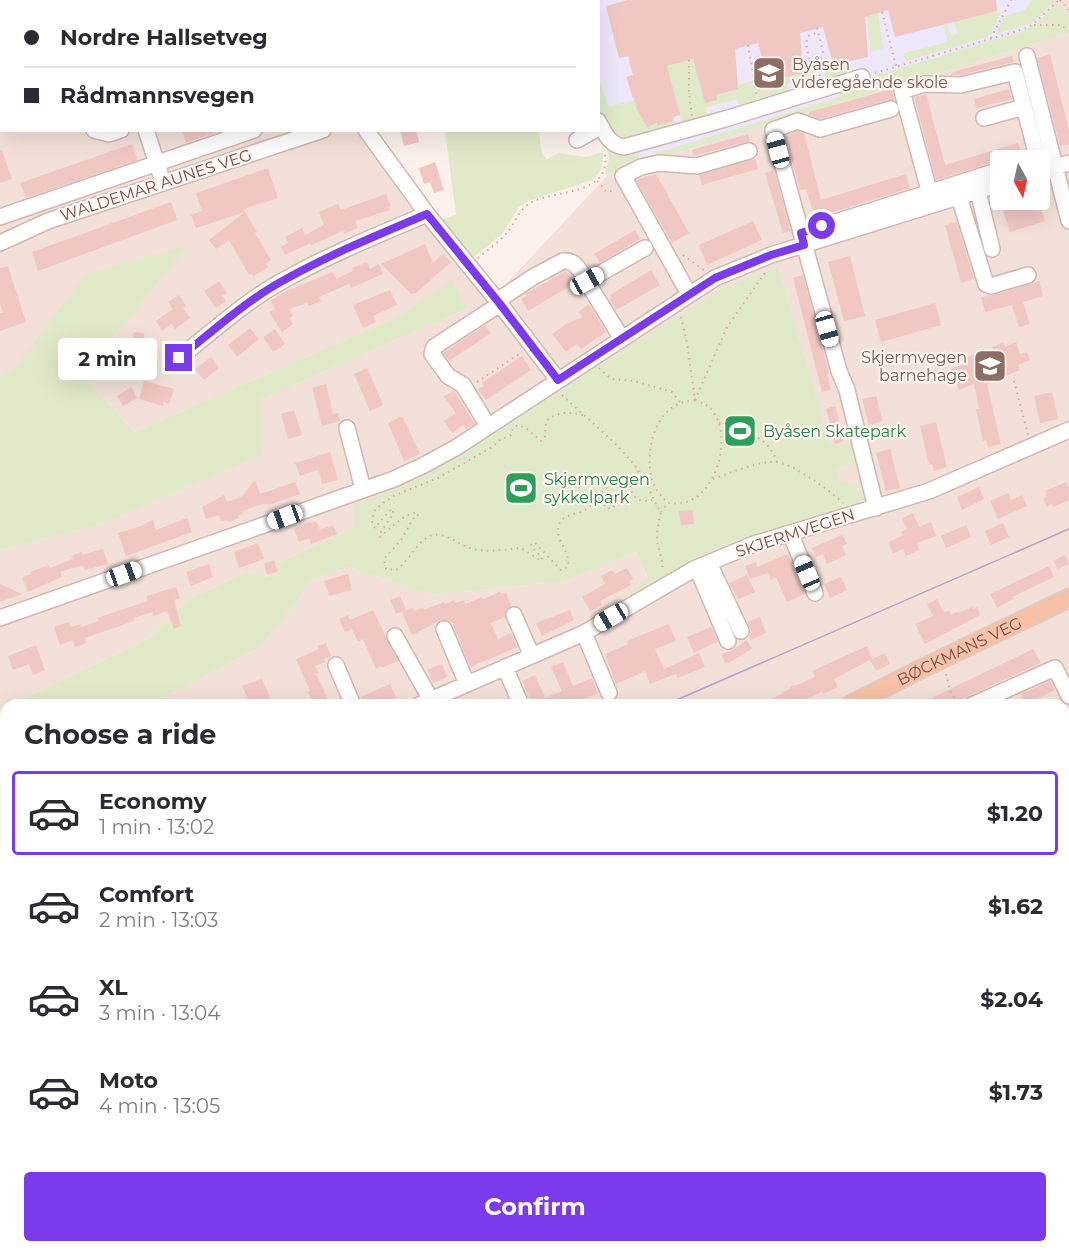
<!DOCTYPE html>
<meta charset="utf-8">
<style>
body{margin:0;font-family:Montserrat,sans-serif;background:#f2f2f3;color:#2b2b33;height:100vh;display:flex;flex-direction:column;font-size:22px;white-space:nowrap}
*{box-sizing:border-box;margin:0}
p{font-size:20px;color:#7c7c81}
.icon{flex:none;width:33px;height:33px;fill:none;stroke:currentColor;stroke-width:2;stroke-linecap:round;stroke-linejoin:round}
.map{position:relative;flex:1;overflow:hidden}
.side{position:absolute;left:0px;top:699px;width:1070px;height:554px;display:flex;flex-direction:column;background:#fff;border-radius:18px 18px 0 0;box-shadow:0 6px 24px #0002}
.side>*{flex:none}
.top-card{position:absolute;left:0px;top:0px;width:600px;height:132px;box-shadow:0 6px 24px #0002;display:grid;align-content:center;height:132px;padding:0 24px;background:#fff}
.needle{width:39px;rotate:172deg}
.fabs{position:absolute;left:990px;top:150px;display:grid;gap:12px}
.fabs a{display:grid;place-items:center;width:60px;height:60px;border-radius:6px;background:#fff;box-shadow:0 6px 24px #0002;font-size:30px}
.end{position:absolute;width:27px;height:27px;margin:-14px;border:8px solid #7c3aed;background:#fff;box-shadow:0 0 0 3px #fff}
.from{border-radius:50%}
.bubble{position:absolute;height:42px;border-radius:6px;background:#fff;box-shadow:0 6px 24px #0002;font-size:20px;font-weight:700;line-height:42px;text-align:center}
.car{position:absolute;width:18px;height:36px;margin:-18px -9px;border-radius:8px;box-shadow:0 0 4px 2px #0007;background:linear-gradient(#fff 24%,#345 0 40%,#fff 0 76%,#345 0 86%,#fff 0)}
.top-card b{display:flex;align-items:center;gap:21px;height:57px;font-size:22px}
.top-card b+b{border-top:2px solid #e1e1e2}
.top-card i{width:15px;height:15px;background:#2b2b33}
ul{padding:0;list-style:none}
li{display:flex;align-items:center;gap:18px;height:84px;margin:0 12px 9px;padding:0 12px;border:3px solid transparent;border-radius:6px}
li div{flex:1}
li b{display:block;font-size:22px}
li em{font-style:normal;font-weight:700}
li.active{border-color:#7c3aed}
li>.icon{width:54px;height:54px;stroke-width:1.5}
h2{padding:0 24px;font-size:27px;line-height:72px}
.cta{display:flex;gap:12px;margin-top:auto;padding:12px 24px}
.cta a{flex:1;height:69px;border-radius:6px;background:#7c3aed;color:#fff;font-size:24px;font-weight:700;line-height:69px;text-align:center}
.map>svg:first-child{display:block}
</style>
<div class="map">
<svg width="1069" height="1252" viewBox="0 0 1069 1252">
<rect width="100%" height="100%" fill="#fcf0eb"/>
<!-- residential -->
<path fill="#f3e0d9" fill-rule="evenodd" d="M0,0h340v1l-338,1v128l354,1 135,169 118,-126 457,-140 -20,-34h23v593l-231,112h-689l110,-57 38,-45 11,-21 40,-15 85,28 132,-14 71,-29 12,27 -16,11 207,-108 -3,-14 14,-27 -14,5 -7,-6 -51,-174 -56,22 -293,186 -75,54 -77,35v10l-11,4 -19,-5 -60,28 -39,39 -138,66h-4l-6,5v-160l104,-27 156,-123 208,-92 -16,-26 -59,37 -258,113 -53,-57 106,-129 -175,124 -13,7zM1000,160h40v40h-40z
M1069,602v650h-947l8,-6h934v-541h-206z
M6,782v376l-6,4v-377z
M6,1170v76l58,1 -1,5h-63v-77z"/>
<!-- education -->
<path fill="#ede7f9" d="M549,0h497l20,34 -438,134 -29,-56 -1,-110z"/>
<!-- green -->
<path fill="#e0eac9" d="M1032,0h23l-23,23 -35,11v-4l7,-14 21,-6z
M1057,3l12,13v17l-3,1 -461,141 4,-16 -2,-13 30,4 3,8 200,-61 -2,-10 185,-56 14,-8z
M997,11l3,2 -9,21 -6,4 -79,23 -2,-8 44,-11 -5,-18h4l4,12 6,-2 -3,-12z
M878,13l5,35 -12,5 -4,-37z
M693,59l12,44 12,-3 -1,-5 22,-6v-4l15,-4 4,21 -17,5 -3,-8 -31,9 1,9 -25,7 -15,-58z
M831,61l1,5 16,1 -2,-5 4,-1 2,12 -26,9 -2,-14z
M814,65l1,20 -9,3 -3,-9 -16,5 2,8 -30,9 -4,-20 12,-3 3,9 12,-3 -1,-6 22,-5v-5z
M598,83h2l9,24 25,-7 13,27 10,-4 1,3 19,-5 2,5 -50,15 -16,-4 -14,-26z
M445,131h94l3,23 5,5 12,-6 27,4 17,-5c1,11 -2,21 -11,28l-64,21 -9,6 -17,27 -28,23 -35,-37 17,-5z
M189,245l-107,130 53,57 258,-113 59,-38 16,27 -208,92 1,55 -157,68 -104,27v-173l14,-8 72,-95z
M778,266l51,174 7,6 14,-5 5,2 3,16 -3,5 -19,4 3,14 20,3 8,8 -4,12 -233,94 2,-9 16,-12 -12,-26 -71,29 -132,14 -85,-28 -40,15 -11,21 -38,45 -110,57h-139l138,-66 39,-39 60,-28 19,5 11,-4v-10l77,-35 1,-23 68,-28 299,-189z
M6,707v75l-6,3v-75z
M64,1247v-1l66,1 -8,5h-59z"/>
<!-- building -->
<path fill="#f0c7c3" d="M628,0h368l1,11 -102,26 -7,-27 -23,7 3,40 -22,5 2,6 -13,3 -12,-44 -23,6 3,40 -22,5 1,6 -12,3 -12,-44 -23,6 3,40 -22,6 1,5 -12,3 -12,-44 -26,7 13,49 -7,2 1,4 -17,5v-3l-10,4 -10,-18 -11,-32 7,-2 -5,-19 -9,2 -13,-52z
M1050,54l19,77v13l-9,2 -23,-88z
M1012,56l2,6 -54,13h-9v-2l9,-3z
M892,89l2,11h-6l-68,19 -11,-4v-3z
M1009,89l3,10 -36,9 -2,-9z
M926,94l19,71 73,-22 6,17 -27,1 -61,19 -22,-83z
M182,130h40l-36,13z
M400,130h16l3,12 -15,4z
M798,131l6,2 17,67 85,-26 4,14 -95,30 -9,-29 -6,1 -15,-54z
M748,134l2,7 -57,15 -1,-6z
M132,144l6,16 -112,38 -6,-15z
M0,150h2l10,29 -12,4z
M755,159l3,10 -56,16 -3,-10z
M435,162l9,28 -10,3 -4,-11 -6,2 -5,-16z
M268,168l10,30 -34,11 1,3 -49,16 -5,-13 11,-4 -6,-18z
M774,170l17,61 -8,2 -18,-60z
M656,174l33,59 -17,10 -36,-63z
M386,194l5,12 -2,1 1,3 -35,11 3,7 -14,6 -1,-3 -32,14 -1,-2 -25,12 -4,-8 7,-4 -3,-6 17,-9 3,7 19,-10 -5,-13 19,-8 3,6z
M1009,200h29l7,21 -35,11 -10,-30z
M171,202l6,18 -139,51 -6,-19z
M245,212l12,20 -2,1 16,27 -5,3 2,4 -15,9 -1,-2 -3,1 -20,-35 -13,9 -7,-9z
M753,221l9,19 -55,25 -8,-20z
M957,222l17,57 -13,4 -16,-58z
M635,230l5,9 -40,24 -6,-9z
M425,244l8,19 10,-9 8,8 -35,31 -5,1 -30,-30z
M850,256l15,60 -21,5 -16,-59z
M367,262l3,7 9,-5 4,10 -32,14 -2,-4 -30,13 2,4 -12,5 -2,-3 -18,6 4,7 -4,2 4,6 -11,8 -13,-20 6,-3 -5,-8 14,-9 49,-20 3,7 17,-8 -1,-3z
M8,266l18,56 -26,9v-18h3l-3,-9v-36z
M651,270l9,15 -44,25 -7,-11 3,-1 -2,-3z
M566,271l9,12 -47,28 -7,-12 6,-3 -2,-2z
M803,275l26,98 -2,1 4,16 -9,2 -29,-114z
M219,281l8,12 -5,3 4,5 -10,7 -12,-17z
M1039,281l4,15 -20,6 7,22 -11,3 -7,-22 -27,7 -4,-15 13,-2z
M390,290l7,15 -24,11 3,6 -13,6 -10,-23z
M179,295l7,11 -3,2 7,10 -15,11 -3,-5 -10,7 -6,-10 17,-12 -5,-7z
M935,303l6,22 -60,17 -6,-22z
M589,304l17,28 -25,17 -4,-5 -11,8 -14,-18 14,-10 17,-7 -5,-5z
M485,325l6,8 -42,28 -6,-8z
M250,328l9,11 -22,18 -9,-12z
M275,329l10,15 -12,8 -10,-15z
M134,332l10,1 1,16h3l-1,10h-4v9l-15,-2z
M1016,342l4,12 7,-2 3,8 -12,5 2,5 -33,14 14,60 -13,3 -2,-7 -3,1 -7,-32h3l-5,-25 -15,6 -9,-21 17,-6 -2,-5 11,-4 1,4 17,-7 -2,-4 11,-4 2,4z
M522,356l9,14 -45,30 -8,-11 6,-3 -2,-3z
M211,357l8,11 -15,12 -9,-11z
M367,368l16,37 -13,6 -16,-37z
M144,381l30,8 -5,15 -5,-2 -1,4 -24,-7z
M326,384l7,30 5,-1 2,8 -18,5 -10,-38z
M131,387l6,11 -14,8 -6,-10z
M454,391l21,33 -9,5 -2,-4 -12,8 -8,-12 12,-8 -12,-17z
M1052,392l6,27 -18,4 -6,-27z
M876,396l7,25 -14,4 -7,-26z
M835,406l9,35 -9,3 -9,-35z
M294,410l8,25 -14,4 -7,-25z
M402,416l18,38 -16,7 -16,-38z
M936,422l11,45 -13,4 -2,-7 -3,1 -9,-39z
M890,449l10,39 -14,3 -10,-38z
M330,452l8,28 -16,4 -3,-13 -2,-1 -17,6 -5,-13z
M255,480l5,14 35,-12 5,12 -31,11v-1h-6l-21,7 1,3 -5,1v3l-9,4 -3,-2 -5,1 -2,-6 -13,4 -4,-12 22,-12 3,7 14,-5z
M1066,482l3,6v12l-16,7 -1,-3 -5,3 -4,-8 4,-2 -2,-6z
M979,487l5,12 -22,11 -5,-13z
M1008,493l3,7 11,-5 5,11 -29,13 -8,-18z
M693,510l1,14 -13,1 -2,-14z
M913,513l6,14 12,-5 5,14 -19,7 2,7 -13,6 -3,-7 -10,5 -5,-12 14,-6 -1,-4 6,-3 -5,-11z
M187,518l5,14 -66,24 -8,-23 26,-8v-1l9,-4 3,10z
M311,521v2l5,-2 4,9 13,-5 4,9 -26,10 -2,-6 -10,4 -5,-13z
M1003,523l6,14 -18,8 -6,-14z
M966,525l5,12 -25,11 -5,-12z
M842,535l5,9 -5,2 4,9 -19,9 -4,-10 -7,3 -4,-9z
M258,543l6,16 -25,9 -5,-16z
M103,549l5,15 -23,6 -2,-5 -23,7 2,5 -34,15 -6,-15 9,-3 -1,-2 19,-7 1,3 23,-9 -2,-3 10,-4 1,3z
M788,554l17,40 -18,8 -11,-25 -5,3 -3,-7 -18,6 -5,-13 11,-4 1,5z
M1065,555l4,9 -11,5 -5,-8z
M274,560l4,11 -11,4 -3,-11z
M209,564l4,13 -22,9 -5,-14z
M1049,566l5,11 -42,20 1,2 -16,9 -7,-14z
M627,568l6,11 -4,2 2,4 -31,16 2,4 -12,6 -8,-14 23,-13 -4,-8 11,-6 3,4z
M348,574l4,16 -23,6 -5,-15z
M747,575l8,17 -17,7 -9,-16z
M841,577l6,13 -17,8 -6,-14z
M0,584l22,10 -22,8z
M176,587l4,11 -6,2 7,26 -7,3 -7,-18 -14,5 -1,-4 -19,6 1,3 -49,17 2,5 -12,4 -2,-7 -13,5 -6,-18 15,-5 2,5 9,-3 1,3 18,-6 -2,-3 51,-17 -1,-5z
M500,592l1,2 5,-2 5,14 -5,4 -1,7 -14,6 7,16 13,-6 7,14 -48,20 -18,-45 -11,-2 -29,15 -10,-23 11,-4 1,3 9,-3 1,2 20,-8 1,2 9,-4 1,3 9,-3 1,4 17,-7 1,2z
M400,596l6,14 -10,4 -6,-14z
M937,599l7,14 5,-3 2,5 6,-3 1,1 15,-6v2l4,-2 3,8 -55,29 -10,-20 18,-8 -6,-12z
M373,610l25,51 -16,7 -1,-2 -5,3 -13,-30 -5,3 -6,-13 -7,3 -6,-13 9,-4 2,5z
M570,610l4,10 -32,16 -6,-13z
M760,617l6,16 -16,7 -1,-3 2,-6 -4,-9z
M669,624l7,17 -21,8 9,20 35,-16 6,14 -27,11 -2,-4 -26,10 -5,-13 -29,13 -11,-30 23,-10 -1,-3z
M711,627l7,14 -24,12 -7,-16z
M747,640l5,9 -26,15 -5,-10 11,-4z
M326,643l5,13 -7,3 1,3 -10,4 3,7h-2l14,32h-13l-2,-5 -3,1 -4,-9 2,-1 -14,-32 23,-10 -2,-3z
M36,645l9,25 -12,5 -4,-11 -16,6 -5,-14z
M867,646l5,13 13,-6 5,11 -14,7 -6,-11 -36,19 4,8 -15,7 -1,-2 -18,8 1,2 -5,3h-42l26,-12 -1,-1 7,-3 1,-3 6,-1 18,-8 -3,-6z
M1033,649l8,14 -73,33 -14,9h-37z
M563,662l10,24 19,-8 6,15 -27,12h-40l1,-2 -10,-22 13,-6 10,23 17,-7 -11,-24z
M442,664l5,13 -14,6 -6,-13z
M262,679l8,19 -15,7h-27l19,-8 -5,-11z
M1050,681l5,9 -29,15 -5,-11z
M390,684l7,15 -14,6h-19l-3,-8z"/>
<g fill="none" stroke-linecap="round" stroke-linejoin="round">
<defs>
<path id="minor" d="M112,0v2
M293,0v2
M345,0v2
M542,0v2
M163,2l4,-2
M0,22h2
M1027,56l42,165
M0,80h2
M984,118l40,-11
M598,121c7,12 11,24 26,26l101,-28 137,-42
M94,130l15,4 12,-4
M146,130l14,43
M366,130l61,84 73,90 58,76
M577,140l18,-10
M1040,172l29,-9
M978,191l14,58
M959,197l27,87 5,2 37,-11
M933,205l-31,-114 22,-7 37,1 54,-13 23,88
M0,217l254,-87
M801,233l199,-63
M0,243l48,-22 275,-91
M587,281l58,-33
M689,294l-66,-118 18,-9 18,-4 38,3 52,-15
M497,301l36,-24 30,-16c9,-1 13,4 18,11l41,67
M179,358c34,-27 69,-59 107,-79 45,-25 94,-45 141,-65
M488,426l-25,-41 -15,-9 -16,-22 2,-7 66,-43
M347,428l16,61
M876,508l-29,-118 -8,-19 -66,-241 25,-9 22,8 71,-20
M790,533l25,60
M709,563l32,68
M697,568l31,73
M514,615l18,41
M0,618l394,-139 30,-14 33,-18 258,-169 56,-23 229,-71
M444,629l23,55
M584,633l25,60
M395,636l36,64
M336,665l17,40
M505,667l16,38
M419,705l165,-72 110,-64 60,-25 175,-53 140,-61
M972,705l83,-37 14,28
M0,889l6,-3
M477,1246l2,6
M683,1246l3,6
M949,1246l1,6
M297,1252l13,-6
M1066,1252l-1,-14 4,-41"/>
<g id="major">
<path id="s1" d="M850,705l71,-36 148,-71"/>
<path d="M0,1169l6,-5"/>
</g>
</defs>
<!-- minor casing -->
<use href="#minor" stroke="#d0b7b3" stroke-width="18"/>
<!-- major casing -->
<use href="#major" stroke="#d9cecd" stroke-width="21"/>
<!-- path -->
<path stroke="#d6aaa6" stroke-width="2" stroke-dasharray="1.5 4.5" stroke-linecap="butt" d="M434,0v2
M1060,0l9,10
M566,2l3,-2
M882,12l14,54
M1034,25h26l9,5
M817,28l6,23 -4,14 1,13
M991,38l20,-38
M748,45l9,52
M689,60v33l3,23
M819,65l-10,-5 -3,-17 2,-7 11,-4
M875,73l149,-44 8,-4 27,-25
M597,181l10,11 9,-2
M683,255l22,16
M478,258c9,-8 20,-15 28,-24 9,-10 13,-26 26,-32 25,-13 79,-6 73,-48
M681,317l6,26 8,57
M599,368l12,11 23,2 38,11 9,11
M1014,381l14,54
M477,382l45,-30
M562,395c26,25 59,50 80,80 8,12 10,25 19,37 -2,8 -4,17 -4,25 0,14 7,20 5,35
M695,400c8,3 15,6 19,13 18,27 2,84 -32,90 -5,1 -10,0 -14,0 -7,-7 -13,-14 -16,-23 -7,-26 1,-67 29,-77 5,-2 10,-2 14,-3z
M695,400l32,-73 40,-57
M583,415c-15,-3 -24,-4 -37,6l-1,16 -4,4 -14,-12 -9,-4 -5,3 -2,7 -11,5 -8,7 -54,31 -45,18 -15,11 -4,5 -2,11 3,5 14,-17 4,-2v5l-14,21 1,2c12,-10 21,-21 37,-25l1,4 -5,3 -12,21 -17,19 2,10 10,1c12,-9 18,-22 29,-31 15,-13 34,7 48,10 17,4 32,0 48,-1l20,13 1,-3 -11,-12 1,-3h3l26,27 7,-3c2,-15 -10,-24 -10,-37 0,-15 15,-14 25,-19 6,-3 10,-8 14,-13h6l2,9 7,2 6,-8 13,-7
M719,423c26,9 48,11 58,39
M638,471l-9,10c2,14 7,23 23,19
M713,479c17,-6 45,-18 63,-17 16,1 55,29 67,41
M598,497l8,-9 23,-7
M661,512l7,-9
M946,674l4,17 9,13
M1064,924h5"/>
<!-- minor -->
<use href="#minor" stroke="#fff" stroke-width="15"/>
<!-- major -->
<use href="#major" stroke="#f6c1a7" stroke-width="18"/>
<!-- tram -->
<path stroke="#afa8c6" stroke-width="1.5" d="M665,705l404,-176
M0,999l6,-4"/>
</g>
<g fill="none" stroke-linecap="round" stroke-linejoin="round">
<!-- route -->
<path stroke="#7c3aed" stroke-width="8" d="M179,358c34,-27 69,-59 107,-79 45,-25 94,-45 141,-65l73,90 58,76 157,-102 56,-23 33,-10 -3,-12 21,-7"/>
</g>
<!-- icons -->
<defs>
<symbol id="school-square" viewBox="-11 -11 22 22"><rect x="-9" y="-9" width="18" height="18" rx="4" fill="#8d6e63" stroke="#fef5f1"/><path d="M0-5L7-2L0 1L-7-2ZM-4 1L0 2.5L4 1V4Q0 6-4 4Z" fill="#fff"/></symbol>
<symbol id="stadium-square" viewBox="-11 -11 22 22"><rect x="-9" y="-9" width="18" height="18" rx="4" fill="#2e9e5b" stroke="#fef5f1"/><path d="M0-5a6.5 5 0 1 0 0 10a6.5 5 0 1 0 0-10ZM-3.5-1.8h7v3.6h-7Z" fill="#fff"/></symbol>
</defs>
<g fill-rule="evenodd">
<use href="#school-square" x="750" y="54" width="38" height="38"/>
<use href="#school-square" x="971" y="347" width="38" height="38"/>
<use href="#stadium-square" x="721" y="412" width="38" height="38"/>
<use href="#stadium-square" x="502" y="469" width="38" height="38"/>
</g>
<g text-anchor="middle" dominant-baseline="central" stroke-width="4.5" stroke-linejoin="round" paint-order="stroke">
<!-- education labels -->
<g font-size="16" fill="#785e54" stroke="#fef5f1" text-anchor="start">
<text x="792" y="64">Byåsen<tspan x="792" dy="18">videregående skole</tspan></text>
<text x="967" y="357" text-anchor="end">Skjermvegen<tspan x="967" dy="18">barnehage</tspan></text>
</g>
<!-- street labels -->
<g font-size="16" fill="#76504e" stroke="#fef5f1">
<text transform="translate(156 185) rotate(-18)">WALDEMAR AUNES VEG</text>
<text transform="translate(795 533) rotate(-18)">SKJERMVEGEN</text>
<text stroke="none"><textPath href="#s1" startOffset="122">BØCKMANS VEG</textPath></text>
</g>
<!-- leisure labels -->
<g font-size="16" fill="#27864d" stroke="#fef5f1" text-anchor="start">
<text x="763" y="431">Byåsen Skatepark</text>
<text x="544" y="479">Skjermvegen<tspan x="544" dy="18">sykkelpark</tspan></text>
</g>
</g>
</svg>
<div class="fabs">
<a><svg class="needle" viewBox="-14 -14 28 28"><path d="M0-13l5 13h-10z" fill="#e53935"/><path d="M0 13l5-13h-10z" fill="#7c7c81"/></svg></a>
</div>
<i class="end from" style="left:822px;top:226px"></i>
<i class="end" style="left:179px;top:358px"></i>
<div class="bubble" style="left:58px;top:338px;width:99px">2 min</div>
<i class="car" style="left:778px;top:150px;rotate:345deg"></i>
<i class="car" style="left:587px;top:281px;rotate:61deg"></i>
<i class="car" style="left:827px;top:329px;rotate:164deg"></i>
<i class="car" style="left:285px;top:517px;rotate:250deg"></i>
<i class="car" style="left:807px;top:573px;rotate:337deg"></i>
<i class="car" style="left:124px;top:574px;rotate:70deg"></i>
<i class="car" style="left:611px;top:617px;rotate:240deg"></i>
<div class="top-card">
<b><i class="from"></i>Nordre Hallsetveg</b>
<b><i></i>Rådmannsvegen</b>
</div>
<section class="side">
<h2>Choose a ride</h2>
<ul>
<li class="active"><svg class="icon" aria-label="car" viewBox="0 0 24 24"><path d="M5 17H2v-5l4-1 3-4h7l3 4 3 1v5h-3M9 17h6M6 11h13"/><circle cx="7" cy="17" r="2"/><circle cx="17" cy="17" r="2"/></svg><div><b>Economy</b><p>1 min · 13:02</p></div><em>$1.20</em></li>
<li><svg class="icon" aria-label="car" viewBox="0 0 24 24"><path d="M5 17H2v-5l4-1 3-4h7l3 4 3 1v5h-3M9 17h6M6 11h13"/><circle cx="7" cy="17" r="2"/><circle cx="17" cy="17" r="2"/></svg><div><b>Comfort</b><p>2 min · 13:03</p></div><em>$1.62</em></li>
<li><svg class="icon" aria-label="car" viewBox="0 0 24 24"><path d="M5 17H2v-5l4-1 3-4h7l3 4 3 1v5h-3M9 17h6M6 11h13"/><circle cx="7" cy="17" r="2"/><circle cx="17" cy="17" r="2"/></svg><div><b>XL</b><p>3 min · 13:04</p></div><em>$2.04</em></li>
<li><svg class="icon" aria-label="car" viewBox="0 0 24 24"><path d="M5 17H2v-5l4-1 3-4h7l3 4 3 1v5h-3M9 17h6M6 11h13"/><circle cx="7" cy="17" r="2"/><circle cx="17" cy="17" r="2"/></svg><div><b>Moto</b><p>4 min · 13:05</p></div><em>$1.73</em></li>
</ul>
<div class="cta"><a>Confirm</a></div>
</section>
</div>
